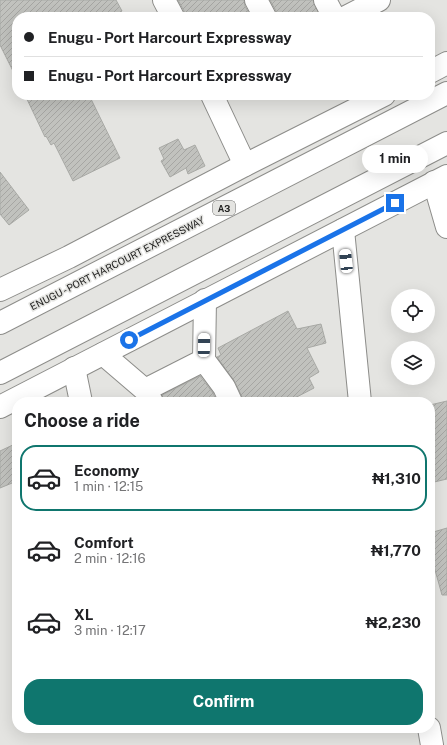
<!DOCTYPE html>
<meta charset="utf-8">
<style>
body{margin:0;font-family:"Public Sans",sans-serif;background:#f6f6f6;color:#202124;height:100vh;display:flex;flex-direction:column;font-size:15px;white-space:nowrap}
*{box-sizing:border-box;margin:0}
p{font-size:13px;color:#757577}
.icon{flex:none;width:22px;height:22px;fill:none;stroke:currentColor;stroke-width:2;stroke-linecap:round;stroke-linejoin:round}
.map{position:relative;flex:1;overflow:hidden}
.panel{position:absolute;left:12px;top:397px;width:423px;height:336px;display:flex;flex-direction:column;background:#fff;border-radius:16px;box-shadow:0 4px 16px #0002}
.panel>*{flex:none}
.guide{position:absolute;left:12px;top:12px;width:423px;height:88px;border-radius:16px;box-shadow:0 4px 16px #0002;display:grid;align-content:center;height:88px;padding:0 12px;background:#fff}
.buttons{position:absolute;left:391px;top:289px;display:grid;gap:8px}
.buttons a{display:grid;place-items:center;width:44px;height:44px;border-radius:50%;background:#fff;box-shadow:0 4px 16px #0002;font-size:20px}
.end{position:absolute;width:18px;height:18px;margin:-9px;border:5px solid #1a73e8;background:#fff;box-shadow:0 0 0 2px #fff}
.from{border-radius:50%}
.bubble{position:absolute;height:28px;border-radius:14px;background:#fff;box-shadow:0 4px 16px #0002;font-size:13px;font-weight:700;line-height:28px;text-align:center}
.car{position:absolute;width:12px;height:24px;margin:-12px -6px;border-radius:5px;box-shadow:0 0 3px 1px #0007;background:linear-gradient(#fff 24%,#345 0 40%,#fff 0 76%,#345 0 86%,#fff 0)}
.guide b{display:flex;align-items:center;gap:14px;height:38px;font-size:15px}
.guide b+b{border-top:1px solid #e0e0e0}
.guide i{width:10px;height:10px;background:#202124}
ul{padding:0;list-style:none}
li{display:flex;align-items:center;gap:12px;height:66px;margin:0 8px 6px;padding:0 4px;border:2px solid transparent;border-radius:16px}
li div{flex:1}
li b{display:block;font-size:15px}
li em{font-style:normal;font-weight:700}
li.on{border-color:#0f766e}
li>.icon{width:36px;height:36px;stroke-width:1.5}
h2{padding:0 12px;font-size:18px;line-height:48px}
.primary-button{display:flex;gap:8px;margin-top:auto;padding:8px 12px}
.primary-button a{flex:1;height:46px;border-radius:16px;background:#0f766e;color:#fff;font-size:16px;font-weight:700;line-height:46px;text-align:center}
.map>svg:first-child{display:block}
</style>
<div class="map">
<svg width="447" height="745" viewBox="0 0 447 745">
<defs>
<pattern id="building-hatch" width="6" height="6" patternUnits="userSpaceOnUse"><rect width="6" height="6" fill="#c1c2be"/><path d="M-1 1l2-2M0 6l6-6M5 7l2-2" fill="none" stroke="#a6a6a3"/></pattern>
</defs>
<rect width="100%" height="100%" fill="#e4e4e1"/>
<!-- building -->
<path fill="url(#building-hatch)" stroke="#a8a9a5" d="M0,0h116l6,11 -10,6h-95v62l-17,-34z
M178,0h66l1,6 6,11h-66l-1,-6z
M270,0h43l6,14 -5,3h-37l-1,-6z
M25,95h64l31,63 -47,23 -19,-38 -3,2 -5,-9 -1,1z
M178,139l6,11 11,-5 10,21 -17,8 -2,-6 -16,9 -9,-16 3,-2 -5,-11z
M0,172l29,38 -20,15 -9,-11z
M288,311l9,18 24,-5 5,19 -19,5 12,24 -10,6 5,10 -27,14h-44l-1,-5 -7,-15 -18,-25 4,-2 -3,-7z
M200,376l13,17 4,9h-53l-2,-7z
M447,401v78l-17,4v-78z
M17,443v38l-17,7v-37z
M447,528v67h-5l-12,-43v-19z"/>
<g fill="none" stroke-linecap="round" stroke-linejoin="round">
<defs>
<path id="minor" d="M164,0l9,17
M256,0l9,17
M325,0l9,17
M346,17l33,-17
M212,95l33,70
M434,182l13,45
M343,230l17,172
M205,300l-1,60 20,27 7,15
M103,354l42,36 7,12
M74,368l7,34
M145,390l59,-30
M429,728l3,17"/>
<path id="major" d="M430,72l17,-9
M0,290l69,-33 176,-92 139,-70
M0,407l447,-231"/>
<path id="highway" d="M0,323l447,-230
M0,373l447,-230"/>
</defs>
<!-- minor casing -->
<use href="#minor" stroke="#8d8d8a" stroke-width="24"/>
<!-- major casing -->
<use href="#major" stroke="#8d8d8a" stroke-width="24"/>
<!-- highway casing -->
<use href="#highway" stroke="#8d8d8a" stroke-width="24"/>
<!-- minor -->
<use href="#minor" stroke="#fff" stroke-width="22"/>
<!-- major -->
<use href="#major" stroke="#fff" stroke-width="22"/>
<!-- highway -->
<use href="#highway" stroke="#fff" stroke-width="22"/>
</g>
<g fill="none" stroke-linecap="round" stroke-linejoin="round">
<!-- route -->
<path stroke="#1a73e8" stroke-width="5" d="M129,340l266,-137"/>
</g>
<g text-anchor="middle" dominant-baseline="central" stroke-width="3" stroke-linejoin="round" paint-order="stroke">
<!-- shield labels -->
<rect fill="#e4e4e1" stroke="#5b5b59" stroke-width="1" x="213" y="201" width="22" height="14" rx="3"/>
<g font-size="9" font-weight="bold" fill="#20201f">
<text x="224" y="208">A3</text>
</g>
<!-- street labels -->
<g font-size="10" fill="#20201f" stroke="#e4e4e1">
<text transform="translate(117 263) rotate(-27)">ENUGU - PORT HARCOURT EXPRESSWAY</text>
</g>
</g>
</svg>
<div class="buttons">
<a><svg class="icon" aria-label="locate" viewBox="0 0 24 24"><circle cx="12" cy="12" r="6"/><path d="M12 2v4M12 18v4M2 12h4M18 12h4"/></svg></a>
<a><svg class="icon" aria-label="layers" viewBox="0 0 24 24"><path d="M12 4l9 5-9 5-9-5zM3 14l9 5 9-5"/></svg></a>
</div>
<i class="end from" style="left:129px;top:340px"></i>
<i class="end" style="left:395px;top:203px"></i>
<div class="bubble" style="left:362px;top:145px;width:66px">1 min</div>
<i class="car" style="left:346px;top:261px;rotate:354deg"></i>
<i class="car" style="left:204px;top:345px;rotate:1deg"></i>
<div class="guide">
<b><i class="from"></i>Enugu - Port Harcourt Expressway</b>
<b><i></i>Enugu - Port Harcourt Expressway</b>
</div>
<section class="panel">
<h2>Choose a ride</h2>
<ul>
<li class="on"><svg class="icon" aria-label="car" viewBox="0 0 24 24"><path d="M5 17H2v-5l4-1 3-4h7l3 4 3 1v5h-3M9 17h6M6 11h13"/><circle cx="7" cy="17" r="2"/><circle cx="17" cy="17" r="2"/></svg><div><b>Economy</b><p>1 min · 12:15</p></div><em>₦1,310</em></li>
<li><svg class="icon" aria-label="car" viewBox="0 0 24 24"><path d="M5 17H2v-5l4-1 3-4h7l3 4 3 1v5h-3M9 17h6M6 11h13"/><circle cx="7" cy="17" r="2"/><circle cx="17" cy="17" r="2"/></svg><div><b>Comfort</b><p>2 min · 12:16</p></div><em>₦1,770</em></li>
<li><svg class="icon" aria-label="car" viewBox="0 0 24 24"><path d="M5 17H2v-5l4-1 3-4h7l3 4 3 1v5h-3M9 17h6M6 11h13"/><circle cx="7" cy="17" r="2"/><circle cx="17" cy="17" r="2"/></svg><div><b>XL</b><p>3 min · 12:17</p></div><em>₦2,230</em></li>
</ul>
<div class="primary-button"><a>Confirm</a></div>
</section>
</div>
